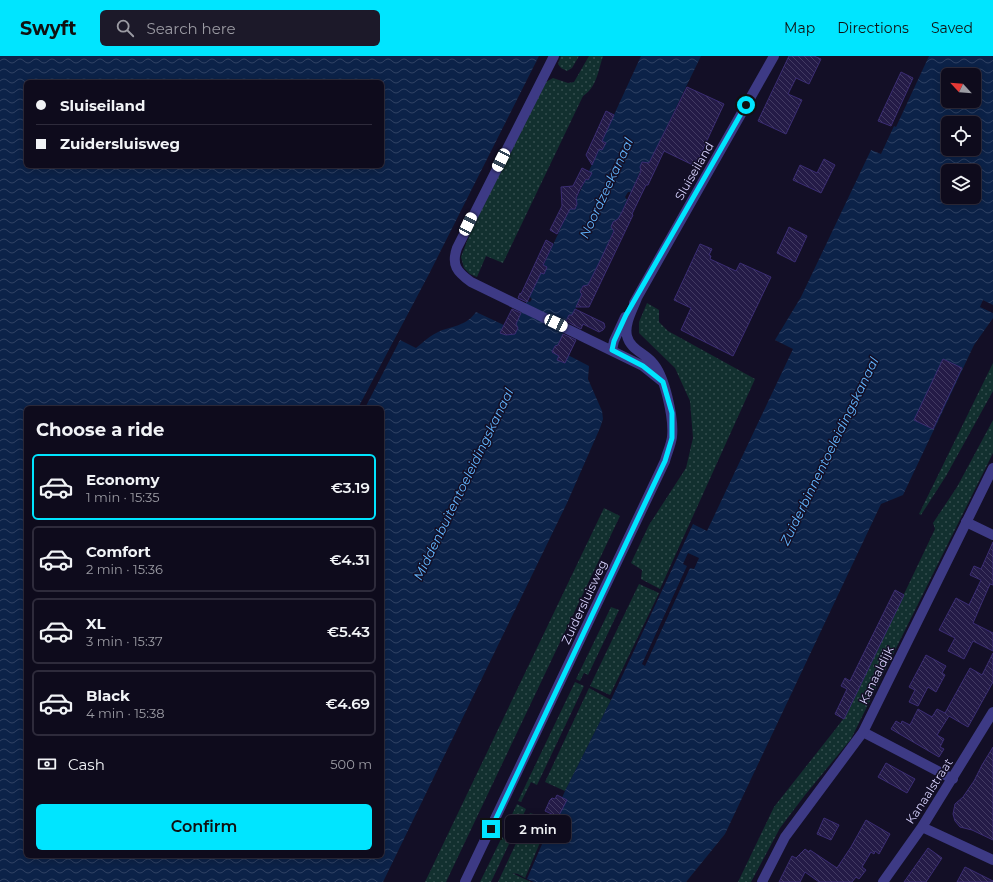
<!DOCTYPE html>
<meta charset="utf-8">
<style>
body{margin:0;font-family:Montserrat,sans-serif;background:#1c1929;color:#f1f3f6;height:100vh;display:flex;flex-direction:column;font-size:15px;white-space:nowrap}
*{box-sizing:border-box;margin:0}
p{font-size:13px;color:#9b9ba3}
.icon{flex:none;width:22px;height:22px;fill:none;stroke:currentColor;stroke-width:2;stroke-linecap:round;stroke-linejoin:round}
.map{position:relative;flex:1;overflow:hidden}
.details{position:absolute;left:24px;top:350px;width:360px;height:452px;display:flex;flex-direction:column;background:#0e0b1c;border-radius:6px;box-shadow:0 2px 10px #0003,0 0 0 1px #2e2b3b}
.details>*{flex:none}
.guide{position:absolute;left:24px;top:24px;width:360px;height:88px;border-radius:6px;box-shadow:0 2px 10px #0003,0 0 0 1px #2e2b3b;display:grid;align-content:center;height:88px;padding:0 12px;background:#0e0b1c}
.needle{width:26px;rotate:296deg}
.buttons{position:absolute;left:941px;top:12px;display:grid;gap:8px}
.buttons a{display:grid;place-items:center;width:40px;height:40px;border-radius:6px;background:#0e0b1c;box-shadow:0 2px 10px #0003,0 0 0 1px #2e2b3b;font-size:20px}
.end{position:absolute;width:18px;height:18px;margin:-9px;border:5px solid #00e5ff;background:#111;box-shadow:0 0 0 2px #111}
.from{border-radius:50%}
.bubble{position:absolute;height:28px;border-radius:6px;background:#0e0b1c;box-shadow:0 2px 10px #0003,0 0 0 1px #2e2b3b;font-size:13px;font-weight:600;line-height:28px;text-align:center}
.car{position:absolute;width:12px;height:24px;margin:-12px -6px;border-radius:5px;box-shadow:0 0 3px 1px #0007;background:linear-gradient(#fff 24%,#345 0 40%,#fff 0 76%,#345 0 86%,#fff 0)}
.guide b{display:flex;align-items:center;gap:14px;height:38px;font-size:15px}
.guide b+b{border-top:1px solid #2e2b3b}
.guide i{width:10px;height:10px;background:#f1f3f6}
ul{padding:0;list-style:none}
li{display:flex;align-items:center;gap:12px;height:66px;margin:0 8px 6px;padding:0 4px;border:2px solid #2e2b3b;border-radius:6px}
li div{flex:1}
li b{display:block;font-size:15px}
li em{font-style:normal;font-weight:600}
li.current{border-color:#00e5ff}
li>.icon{width:36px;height:36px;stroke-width:1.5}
h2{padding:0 12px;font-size:18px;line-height:48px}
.pay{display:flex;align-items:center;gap:10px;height:44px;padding:0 12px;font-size:15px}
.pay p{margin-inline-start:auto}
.action{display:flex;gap:8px;margin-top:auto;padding:8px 12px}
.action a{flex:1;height:46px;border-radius:6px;background:#00e5ff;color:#111;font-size:16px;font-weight:600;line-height:46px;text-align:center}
header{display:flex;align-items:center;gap:24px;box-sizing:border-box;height:56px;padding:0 20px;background:#00e5ff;color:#111}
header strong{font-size:19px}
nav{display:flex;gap:22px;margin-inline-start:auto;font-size:14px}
.search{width:280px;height:36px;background:#1c1929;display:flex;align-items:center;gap:10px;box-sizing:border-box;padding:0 14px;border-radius:6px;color:#9b9ba3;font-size:15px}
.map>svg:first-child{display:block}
</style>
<header>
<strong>Swyft</strong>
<div class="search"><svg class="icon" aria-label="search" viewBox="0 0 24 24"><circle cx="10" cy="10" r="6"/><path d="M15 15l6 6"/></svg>Search here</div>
<nav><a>Map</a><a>Directions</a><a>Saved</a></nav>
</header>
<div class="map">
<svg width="993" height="826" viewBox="0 0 993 826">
<defs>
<pattern id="grass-dots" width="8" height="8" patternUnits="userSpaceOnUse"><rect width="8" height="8" fill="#12302f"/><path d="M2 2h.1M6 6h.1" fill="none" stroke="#344d4e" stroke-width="1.8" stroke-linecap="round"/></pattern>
<pattern id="water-waves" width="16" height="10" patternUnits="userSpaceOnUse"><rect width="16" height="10" fill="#0c2248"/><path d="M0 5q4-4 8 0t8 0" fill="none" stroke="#2f4163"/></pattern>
<pattern id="building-back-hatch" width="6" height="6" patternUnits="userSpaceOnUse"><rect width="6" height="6" fill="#241b47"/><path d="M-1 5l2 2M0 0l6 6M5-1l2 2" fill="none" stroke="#433b63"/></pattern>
</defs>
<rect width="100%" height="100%" fill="#130f26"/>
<!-- grass -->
<path fill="url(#grass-dots)" d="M561,0h18l-7,12 -5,3 -6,-3 -3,-4z
M589,0h14c-5,15 -6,31 -20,40l-80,167 -17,-7 -9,21 -7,-3 -6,-6 -3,-11 11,-29 74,-146 7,-4 15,5 6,-1z
M647,247l12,7v12l9,9 87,48 -95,210 -19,-10 1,-9 -11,-7 18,-38 37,-57 7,-30 -3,-37 -15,-33 -36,-35v-11z
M993,307v28l-47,85 -25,39 -2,-1z
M993,364v33l-142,286 -46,56 -25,33 -29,54h-13l36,-75 60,-76 10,-13 10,-19 81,-170 -2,-6 24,-36z
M604,452l16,8 -174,366h-21z
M639,528l20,9 -49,102 -20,-9z
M611,551l8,3 -31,65 -4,-2 -4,8 -4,-2z
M575,626l9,4 -47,99 -6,-3 -10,20 -3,-1z
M589,632l22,12 -46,91 -20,-9z
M517,748l9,5 -12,25 -9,-5z
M530,757l20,6 -25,59 -7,-4 -6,-1 19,9h-33z
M502,781l7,7 -18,38h-11z"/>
<!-- water -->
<path fill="url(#water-waves)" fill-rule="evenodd" d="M0,0h539l-110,218 -71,134h-332v448h356v-448h-17l35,-68 16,8c7,-6 15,-13 24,-17 14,-5 27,-6 36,-19l30,14 12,2 -2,-4 11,-23 3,1 2,-3 -3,-3c14,-28 26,-57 41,-87h5l2,-5 -2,-2 11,-23h3l2,-5 -2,-3 10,-22h2l1,-8 39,-85h60l-52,107 -7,-1 -2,5 1,2 -10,23h-3l-3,5 2,3 -26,59 -14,28 -4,-1c-1,11 -6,20 -11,29l-3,1 -3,5 2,3 -11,22h-2l-3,6 12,6 2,-4 23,12 -1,13 14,32 1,8 -3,9 -33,75 -184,379h-383zM26,26h356v84h-356z
M929,0h64v262l-19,27 -71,150 -22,9 -156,330 -39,48h-152l-7,-3 38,-88 46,-91 82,-176 14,7 86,-182 -18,-9 26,-43 70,-147 10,4 13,-28 2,1zM948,19h26v26h-26zM948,67h26v26h-26zM948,115h26v26h-26z"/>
<!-- pier -->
<path fill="#130f26" d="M983,244l10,5v8l-13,-6z
M688,497l11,5 -5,11 -4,-1 -45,98 -3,-2 45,-98 -4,-2z"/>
<!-- building -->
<path fill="url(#building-back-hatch)" stroke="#3b2d73" d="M789,0h25l7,3 -12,25 -13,-6 -8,16 14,6 -16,34 -28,-13z
M901,16l12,6 -22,48 -13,-5z
M687,31l37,17 -29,62 -31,-15 -16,34h-2l-14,29 1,1 -44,92h-13l6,-13 -2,-2 3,-6 5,-1 13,-26 13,-28 -3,-4 2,-5 5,-3 4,-7 19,-41 -1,-4 2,-5 7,1z
M606,55l8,4 -12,26 4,2 -4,7 -3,-1 -7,16 -6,-10z
M824,103l11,6 -14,28 -28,-13 7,-15 17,8z
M582,112l10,5 -4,7 -2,-1 -6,10 -4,9 1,6 -2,5h-5l-13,25 -7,-4 12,-24 -1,-19 12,-1z
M789,171l18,9 -12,26 -18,-9z
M546,184l7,4 -10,21 4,2 -3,7 -3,-1 -14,29 -9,-4 2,-5 1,1z
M700,188l12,5 -3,6 2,1 -1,3 26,12 4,-8 31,14 -38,79 -52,-26 10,-22 -17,-8z
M512,253l9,4 -5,11 2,4 -3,6 -9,1 -6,-2z
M575,253l29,14 1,4 -2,3 -4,2 -16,-8 -2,5 -15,-8 3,-6h3z
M563,278l13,6 -11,23 -8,-3 2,-4 -7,-4 3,-6 3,-1z
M943,303l19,9 -29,61 -19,-9z
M993,486v43l-3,-1 -17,39 20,10v18l-20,-10 -9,18 -16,-8 7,-13 -16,-8 17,-32 13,7 12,-25 -11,-5 4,-9 7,3z
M895,534l9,5 -60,124 -9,-5 12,-25 -6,-3 4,-8 5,3z
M993,597v29l-25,45 -19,-11 -12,19 7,4 -4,8 4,2 -5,8 -48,-28 5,-8 5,3 1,-3 8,4 8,-16 14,8 5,-8 8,4 25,-45 12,7z
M926,599l20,11 -4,7 3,2 -9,17 -8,-5 -10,19 -9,-4 6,-12 -6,-3z
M993,691v93l-21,-10 -12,-3 -5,-6 -2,-7 2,-10 8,-7 11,-16 8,-16z
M886,707l29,16 -8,14 -29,-16z
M557,739l10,5 -9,17 -13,-6 5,-11 2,-2 3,1z
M824,762l15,7 -8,15 -14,-6z
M866,764l24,14 -11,20 -4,-3 -1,3 -3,-2 -9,15 4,3 -7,9 -3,-2 -4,5h-33l-14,-10 -5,10h-21l13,-26 4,2 9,-9 4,3 1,-2 27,18 14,-21z
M928,792l14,10 -16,24h-22z
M965,811l28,14v1h-36z"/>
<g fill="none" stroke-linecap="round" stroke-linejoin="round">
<!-- minor -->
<path stroke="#3d3a85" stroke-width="10" d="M966,466l27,13
M863,676l90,47
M922,771l71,33
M883,826l39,-55 71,-115"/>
<!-- tertiary -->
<path stroke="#3d3a85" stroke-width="10" d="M554,0l-97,192c-6,17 0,24 14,34l172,84 20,16
M634,247l140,-247
M612,294l2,-9 11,-24
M465,826l200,-421c2,-8 6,-16 7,-24 2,-18 -7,-62 -20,-75 -8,-9 -22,-13 -25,-26 -3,-12 6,-27 10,-38
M762,826l23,-45 78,-105 130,-264"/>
</g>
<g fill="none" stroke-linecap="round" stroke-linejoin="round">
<!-- route -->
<path stroke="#00e5ff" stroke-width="5" d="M491,773l174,-368 7,-23v-25l-9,-31 -20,-16 -31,-16 2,-9 12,-26 120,-210"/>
</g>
<g text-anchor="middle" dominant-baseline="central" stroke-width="3" stroke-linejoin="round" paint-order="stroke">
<!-- street labels -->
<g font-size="12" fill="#d9d4ff" stroke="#130f26">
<text transform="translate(694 115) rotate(-60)">Sluiseiland</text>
<text transform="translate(584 546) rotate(-65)">Zuidersluisweg</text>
<text transform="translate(876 619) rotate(-64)">Kanaaldijk</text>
<text transform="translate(929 735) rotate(-57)">Kanaalstraat</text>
</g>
<!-- water labels -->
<g font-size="13" font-style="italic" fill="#62b6ff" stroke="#130f26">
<text transform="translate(606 132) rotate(-65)">Noordzeekanaal</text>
<text transform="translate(829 395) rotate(-64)">Zuiderbinnentoeleidingskanaal</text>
<text transform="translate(463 428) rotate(-64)">Middenbuitentoeleidingskanaal</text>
</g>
</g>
</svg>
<div class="buttons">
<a><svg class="needle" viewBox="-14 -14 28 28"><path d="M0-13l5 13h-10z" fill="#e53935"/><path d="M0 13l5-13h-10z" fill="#9b9ba3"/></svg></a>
<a><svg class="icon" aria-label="locate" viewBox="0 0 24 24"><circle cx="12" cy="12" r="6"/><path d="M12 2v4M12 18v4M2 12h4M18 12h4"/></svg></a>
<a><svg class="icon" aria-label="layers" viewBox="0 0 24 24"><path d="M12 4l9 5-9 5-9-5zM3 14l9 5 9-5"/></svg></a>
</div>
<i class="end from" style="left:746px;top:49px"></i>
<i class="end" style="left:491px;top:773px"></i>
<div class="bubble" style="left:505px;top:759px;width:66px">2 min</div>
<i class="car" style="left:501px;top:104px;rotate:207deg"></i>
<i class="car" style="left:468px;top:168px;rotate:26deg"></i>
<i class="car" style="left:556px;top:267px;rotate:115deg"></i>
<div class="guide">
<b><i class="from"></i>Sluiseiland</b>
<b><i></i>Zuidersluisweg</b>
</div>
<section class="details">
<h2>Choose a ride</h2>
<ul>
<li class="current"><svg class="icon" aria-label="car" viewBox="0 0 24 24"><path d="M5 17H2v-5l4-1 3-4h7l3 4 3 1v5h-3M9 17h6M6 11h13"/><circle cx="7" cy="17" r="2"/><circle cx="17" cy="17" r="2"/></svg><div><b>Economy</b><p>1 min · 15:35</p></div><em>€3.19</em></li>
<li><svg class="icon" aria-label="car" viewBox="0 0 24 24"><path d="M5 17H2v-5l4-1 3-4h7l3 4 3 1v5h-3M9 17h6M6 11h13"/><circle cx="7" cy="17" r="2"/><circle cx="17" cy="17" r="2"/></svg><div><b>Comfort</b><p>2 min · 15:36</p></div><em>€4.31</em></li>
<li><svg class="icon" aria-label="car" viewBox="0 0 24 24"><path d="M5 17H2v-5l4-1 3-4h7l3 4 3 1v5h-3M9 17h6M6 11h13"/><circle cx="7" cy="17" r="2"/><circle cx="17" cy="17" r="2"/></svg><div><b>XL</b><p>3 min · 15:37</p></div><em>€5.43</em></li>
<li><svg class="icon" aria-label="car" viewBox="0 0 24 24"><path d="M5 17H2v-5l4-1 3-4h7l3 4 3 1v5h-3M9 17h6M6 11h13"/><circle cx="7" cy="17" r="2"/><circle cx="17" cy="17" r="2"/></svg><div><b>Black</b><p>4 min · 15:38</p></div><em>€4.69</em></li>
</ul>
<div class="pay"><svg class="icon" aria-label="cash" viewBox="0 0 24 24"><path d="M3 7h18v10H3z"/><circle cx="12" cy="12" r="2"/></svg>Cash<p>500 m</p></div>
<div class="action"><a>Confirm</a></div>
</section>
</div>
